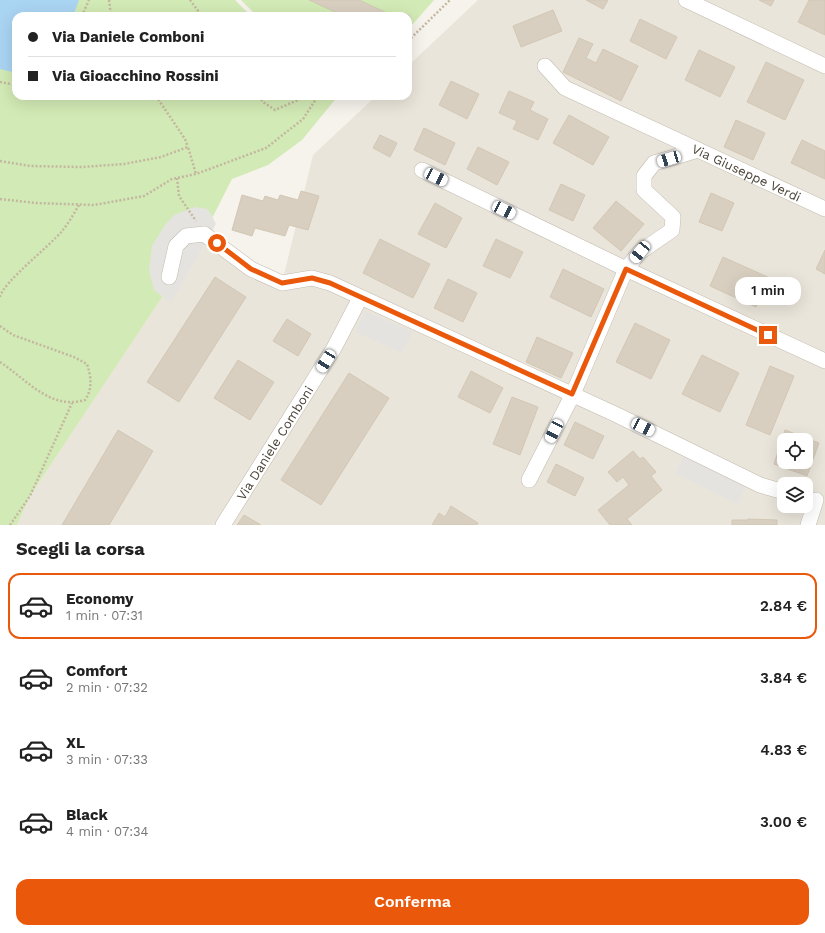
<!DOCTYPE html>
<html lang="it">
<meta charset="utf-8">
<style>
body{margin:0;font-family:"Work Sans",sans-serif;background:#f6f6f6;color:#222;height:100vh;display:flex;flex-direction:column;font-size:15px;white-space:nowrap}
*{box-sizing:border-box;margin:0}
p{font-size:13px;color:#767676}
.icon{flex:none;width:22px;height:22px;fill:none;stroke:currentColor;stroke-width:2;stroke-linecap:round;stroke-linejoin:round}
.map{position:relative;height:525px;overflow:hidden}
.details{display:flex;flex-direction:column;background:#fff;flex:1}
.details>*{flex:none}
.banner{position:absolute;left:12px;top:12px;width:400px;height:88px;border-radius:12px;box-shadow:0 4px 16px #0002;display:grid;align-content:center;height:88px;padding:0 16px;background:#fff}
.controls{position:absolute;left:777px;top:433px;display:grid;gap:8px}
.controls a{display:grid;place-items:center;width:36px;height:36px;border-radius:8px;background:#fff;box-shadow:0 4px 16px #0002;font-size:20px}
.end{position:absolute;width:18px;height:18px;margin:-9px;border:5px solid #ea580c;background:#fff;box-shadow:0 0 0 2px #fff}
.from{border-radius:50%}
.bubble{position:absolute;height:28px;border-radius:12px;background:#fff;box-shadow:0 4px 16px #0002;font-size:13px;font-weight:600;line-height:28px;text-align:center}
.car{position:absolute;width:12px;height:24px;margin:-12px -6px;border-radius:5px;box-shadow:0 0 3px 1px #0007;background:linear-gradient(#fff 24%,#345 0 40%,#fff 0 76%,#345 0 86%,#fff 0)}
.banner b{display:flex;align-items:center;gap:14px;height:38px;font-size:15px}
.banner b+b{border-top:1px solid #e0e0e0}
.banner i{width:10px;height:10px;background:#222}
ul{padding:0;list-style:none}
li{display:flex;align-items:center;gap:12px;height:66px;margin:0 8px 6px;padding:0 8px;border:2px solid transparent;border-radius:12px}
li div{flex:1}
li b{display:block;font-size:15px}
li em{font-style:normal;font-weight:600}
li.selected{border-color:#ea580c}
li>.icon{width:36px;height:36px;stroke-width:1.5}
h2{padding:0 16px;font-size:18px;line-height:48px}
.cta{display:flex;gap:8px;margin-top:auto;padding:8px 16px}
.cta a{flex:1;height:46px;border-radius:12px;background:#ea580c;color:#fff;font-size:16px;font-weight:600;line-height:46px;text-align:center}
.map>svg:first-child{display:block}
</style>
<div class="map">
<svg width="825" height="525" viewBox="0 0 825 525">
<rect width="100%" height="100%" fill="#f6f3ec"/>
<!-- residential -->
<path fill="#eae5da" fill-rule="evenodd" d="M478,0h347v525h-808l13,-29 174,-262 78,49 31,-128 63,-59h32v-30zM784,440h22v22h-22zM784,484h22v22h-22z"/>
<!-- green -->
<path fill="#d2eab5" d="M0,0h235l16,16h-235v80h322l-36,44 -34,25 -36,14 -28,55 -174,262 -13,29h-17z
M241,0h193l-21,24 -5,3v-11h-151z"/>
<!-- parking -->
<path fill="#e5e3e0" d="M195,207l13,2 8,15 -45,79 -17,-13 -5,-20 3,-24 13,-21 9,-10z
M365,311l48,21 -11,21 -47,-21z
M685,453l62,31 -10,20 -62,-31z"/>
<!-- water -->
<path fill="#a9d4f2" d="M0,0h79l-6,16h-57v57l-16,-4z"/>
<!-- building -->
<path fill="#d8cfc1" stroke="#d3c7b4" fill-rule="evenodd" d="M309,0h50l26,12 -2,4h-39z
M586,0h22l-5,9z
M759,0h15l-3,6z
M809,0h16v35l-27,-13z
M553,10l9,21 -41,16 -8,-21z
M406,14l3,1 2,3 -3,5v-7h-7z
M640,19l37,18 -11,22 -36,-18z
M579,38l14,6 -7,14 10,5 7,-14 35,17 -17,35 -58,-29z
M699,50l36,17 -15,30 -35,-17z
M766,62l38,18 -19,40 -38,-18z
M451,81l28,13 -12,25 -28,-14z
M509,91l25,11 -4,8 18,9 -10,21 -25,-11 4,-8 -18,-8z
M569,115l40,22 -16,28 -40,-22z
M736,120l29,13 -12,27 -29,-13z
M424,128l31,15 -10,22 -31,-15z
M380,135l17,8 -7,14 -17,-9z
M802,140l23,11v28l-34,-16z
M478,147l31,15 -12,23 -30,-16z
M561,184l24,11 -12,26 -24,-11z
M301,191l18,5 -11,34 -19,-5 -4,11 -30,-8 -3,8 -20,-6 10,-35 21,6 2,-5 13,4 2,-5 18,5z
M711,193l23,10 -12,28 -23,-9z
M616,201l28,23 -23,27 -28,-23z
M435,203l27,15 -16,30 -28,-14z
M380,239l50,25 -17,34 -50,-25z
M496,239l27,13 -13,26 -27,-12z
M825,250v24l-9,-5z
M723,257l47,21 -14,29 -46,-21z
M563,269l41,20 -13,28 -41,-20z
M215,277l31,20 -67,105 -32,-20z
M448,279l29,14 -14,29 -29,-14z
M287,319l24,15 -13,22 -25,-15z
M635,323l35,17 -19,39 -35,-17z
M537,337l36,16 -12,25 -35,-16z
M702,355l37,18 -19,39 -38,-18z
M238,360l36,22 -24,38 -36,-22z
M770,366l24,10 -24,59 -24,-10z
M471,371l32,17 -13,25 -32,-16z
M349,373l40,25 -68,107 -40,-25z
M512,397l26,10 -18,48 -27,-11z
M575,422l29,14 -11,23 -29,-14z
M118,430l35,21 -44,74h-47z
M785,430l34,13 -12,33 -33,-12zM784,440h22v22h-22z
M633,451l7,8 3,-2 13,15 -5,4 11,14 -35,29 5,6h-22l-12,-15 31,-25 -6,-8 -6,5 -9,-10z
M556,464l28,14 -9,18 -28,-14z
M451,506l27,17 -1,2h-45l7,-12 6,4z
M244,515l17,10h-24z
M748,519l29,1v5h-45v-5h15z"/>
<g fill="none" stroke-linecap="round" stroke-linejoin="round">
<defs>
<g id="minor">
<path d="M686,0l139,66"/>
<path id="s1" d="M545,66l20,22 260,121"/>
<path d="M422,170l204,99 199,92"/>
<path d="M169,277l7,-31 10,-10 18,-2 47,35 31,14 30,-5 18,5 287,132 143,70 24,7"/>
<path d="M529,480l44,-86 53,-125 14,-17 32,-22 1,-13 -29,-27v-14l10,-13 44,-13"/>
<path id="s2" d="M223,525l111,-177 26,-50"/>
<path d="M808,525l8,-25"/>
</g>
</defs>
<!-- minor casing -->
<use href="#minor" stroke="#c2bbae" stroke-width="16"/>
<!-- path -->
<path stroke="#c4b79f" stroke-width="2.5" stroke-dasharray="2 2" stroke-linecap="butt" d="M109,0l2,16
M190,0l12,16
M82,16l7,-16
M408,41l42,-41
M0,82l16,3
M156,96l29,43 3,8
M259,96l4,6 12,8 32,-14
M0,161l30,5 52,1 42,-3 37,-7 27,-10 8,27
M177,178l2,18 17,25
M0,199l36,4 58,2 50,-9 28,-17 24,-5 70,-26 37,-29 15,-23
M0,297c3,-15 50,-51 62,-66 7,-8 12,-18 17,-26
M0,326l13,9 61,22 13,7c4,13 6,24 -2,36 -4,1 -9,2 -13,2 -28,1 -50,-26 -72,-40
M10,525l20,-29 42,-93"/>
<!-- minor -->
<use href="#minor" stroke="#fff" stroke-width="15"/>
</g>
<g fill="none" stroke-linecap="round" stroke-linejoin="round">
<!-- route -->
<path stroke="#ea580c" stroke-width="5" d="M217,243l34,26 31,14 30,-5 18,5 242,111 54,-125 142,66"/>
</g>
<g text-anchor="middle" dominant-baseline="central" stroke-width="3.5" stroke-linejoin="round" paint-order="stroke">
<!-- street labels -->
<g font-size="13" fill="#4b4439" stroke="#fff">
<text stroke="none"><textPath href="#s1" startOffset="230">Via Giuseppe Verdi</textPath></text>
<text stroke="none"><textPath href="#s2" startOffset="97">Via Daniele Comboni</textPath></text>
</g>
</g>
</svg>
<div class="controls">
<a><svg class="icon" aria-label="locate" viewBox="0 0 24 24"><circle cx="12" cy="12" r="6"/><path d="M12 2v4M12 18v4M2 12h4M18 12h4"/></svg></a>
<a><svg class="icon" aria-label="layers" viewBox="0 0 24 24"><path d="M12 4l9 5-9 5-9-5zM3 14l9 5 9-5"/></svg></a>
</div>
<i class="end from" style="left:217px;top:243px"></i>
<i class="end" style="left:768px;top:335px"></i>
<div class="bubble" style="left:735px;top:277px;width:66px">1 min</div>
<i class="car" style="left:669px;top:159px;rotate:253deg"></i>
<i class="car" style="left:436px;top:177px;rotate:116deg"></i>
<i class="car" style="left:504px;top:210px;rotate:116deg"></i>
<i class="car" style="left:640px;top:252px;rotate:219deg"></i>
<i class="car" style="left:326px;top:361px;rotate:212deg"></i>
<i class="car" style="left:643px;top:427px;rotate:116deg"></i>
<i class="car" style="left:554px;top:431px;rotate:207deg"></i>
<div class="banner">
<b><i class="from"></i>Via Daniele Comboni</b>
<b><i></i>Via Gioacchino Rossini</b>
</div>
</div>
<section class="details">
<h2>Scegli la corsa</h2>
<ul>
<li class="selected"><svg class="icon" aria-label="car" viewBox="0 0 24 24"><path d="M5 17H2v-5l4-1 3-4h7l3 4 3 1v5h-3M9 17h6M6 11h13"/><circle cx="7" cy="17" r="2"/><circle cx="17" cy="17" r="2"/></svg><div><b>Economy</b><p>1 min · 07:31</p></div><em>2.84 €</em></li>
<li><svg class="icon" aria-label="car" viewBox="0 0 24 24"><path d="M5 17H2v-5l4-1 3-4h7l3 4 3 1v5h-3M9 17h6M6 11h13"/><circle cx="7" cy="17" r="2"/><circle cx="17" cy="17" r="2"/></svg><div><b>Comfort</b><p>2 min · 07:32</p></div><em>3.84 €</em></li>
<li><svg class="icon" aria-label="car" viewBox="0 0 24 24"><path d="M5 17H2v-5l4-1 3-4h7l3 4 3 1v5h-3M9 17h6M6 11h13"/><circle cx="7" cy="17" r="2"/><circle cx="17" cy="17" r="2"/></svg><div><b>XL</b><p>3 min · 07:33</p></div><em>4.83 €</em></li>
<li><svg class="icon" aria-label="car" viewBox="0 0 24 24"><path d="M5 17H2v-5l4-1 3-4h7l3 4 3 1v5h-3M9 17h6M6 11h13"/><circle cx="7" cy="17" r="2"/><circle cx="17" cy="17" r="2"/></svg><div><b>Black</b><p>4 min · 07:34</p></div><em>3.00 €</em></li>
</ul>
<div class="cta"><a>Conferma</a></div>
</section>
